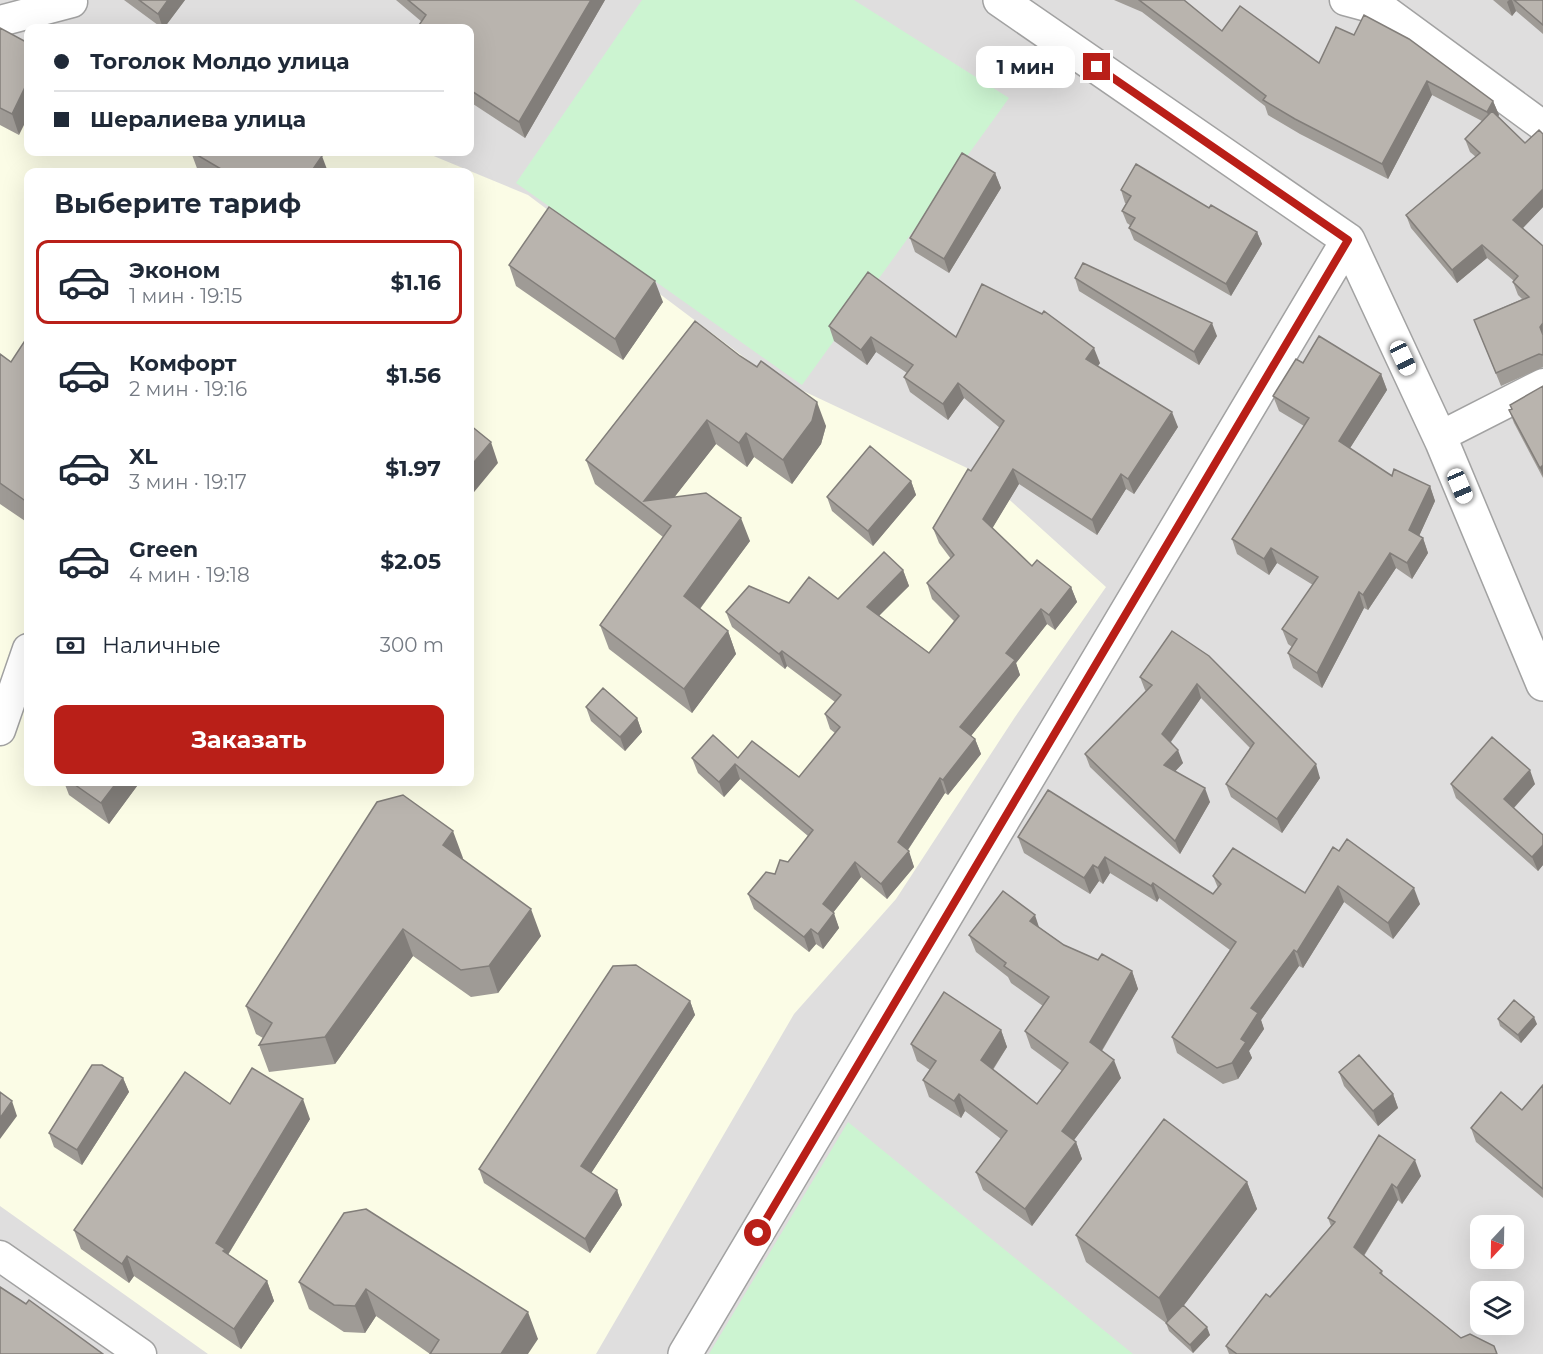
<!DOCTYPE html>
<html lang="ru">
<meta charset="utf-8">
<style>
body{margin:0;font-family:Montserrat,sans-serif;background:#f2f2f3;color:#1f2937;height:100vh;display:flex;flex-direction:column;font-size:22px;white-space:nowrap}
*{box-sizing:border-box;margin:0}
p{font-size:20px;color:#747a83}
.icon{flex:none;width:33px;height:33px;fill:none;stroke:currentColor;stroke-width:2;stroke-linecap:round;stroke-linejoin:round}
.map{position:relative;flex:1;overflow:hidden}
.drawer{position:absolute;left:24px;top:168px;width:450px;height:618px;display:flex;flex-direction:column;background:#fff;border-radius:12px;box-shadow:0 6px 24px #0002}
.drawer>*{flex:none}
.banner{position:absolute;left:24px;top:24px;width:450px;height:132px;border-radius:12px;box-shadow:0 6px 24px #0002;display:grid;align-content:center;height:132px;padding:0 30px;background:#fff}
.needle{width:39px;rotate:202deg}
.controls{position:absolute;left:1470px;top:1215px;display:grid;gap:12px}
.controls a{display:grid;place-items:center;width:54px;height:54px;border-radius:12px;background:#fff;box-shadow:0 6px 24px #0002;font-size:30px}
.end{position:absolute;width:27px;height:27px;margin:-14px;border:8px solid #b91f18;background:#fff;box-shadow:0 0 0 3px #fff}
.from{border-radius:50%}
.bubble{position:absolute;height:42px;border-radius:12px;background:#fff;box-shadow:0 6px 24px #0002;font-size:20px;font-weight:700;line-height:42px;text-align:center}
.car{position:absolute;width:18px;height:36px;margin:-18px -9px;border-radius:8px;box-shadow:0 0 4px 2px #0007;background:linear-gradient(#fff 24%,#345 0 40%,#fff 0 76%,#345 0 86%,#fff 0)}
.banner b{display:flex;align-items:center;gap:21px;height:57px;font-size:22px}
.banner b+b{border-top:2px solid #e0e1e3}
.banner i{width:15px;height:15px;background:#1f2937}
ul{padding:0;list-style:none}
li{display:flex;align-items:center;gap:18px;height:84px;margin:0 12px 9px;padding:0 18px;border:3px solid transparent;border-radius:12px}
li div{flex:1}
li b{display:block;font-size:22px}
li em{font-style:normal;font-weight:700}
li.selected{border-color:#b91f18}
li>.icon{width:54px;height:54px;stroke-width:1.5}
h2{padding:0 30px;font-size:27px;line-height:72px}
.pay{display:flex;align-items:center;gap:15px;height:66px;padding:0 30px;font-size:22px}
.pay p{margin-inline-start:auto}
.button{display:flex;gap:12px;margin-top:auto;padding:12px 30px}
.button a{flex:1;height:69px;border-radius:12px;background:#b91f18;color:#fff;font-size:24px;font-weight:700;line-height:69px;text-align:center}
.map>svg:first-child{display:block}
</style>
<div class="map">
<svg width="1543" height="1354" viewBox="0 0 1543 1354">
<rect width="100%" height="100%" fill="#f0eee9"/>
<!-- residential -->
<path fill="#dfdede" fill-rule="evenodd" d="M0,0h1543v1354h-1543zM28,28h442v124h-442zM28,172h442v610h-442zM1480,1226h34v32h-34zM1480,1292h34v32h-34z"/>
<!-- education -->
<path fill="#fbfce6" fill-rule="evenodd" d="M28,65v87h396l104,43 237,178 217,102 124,112 -91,130 -119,182 -102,115 -198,340h-388l-208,-148v-1140zM28,172h442v610h-442z"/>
<!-- park -->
<path fill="#ccf4d1" d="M642,0h212l155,98 -207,287 -286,-202z
M848,1122l285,232h1h-425z"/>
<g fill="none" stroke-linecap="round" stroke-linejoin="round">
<defs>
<path id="minor" d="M1345,0l41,11 157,115
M0,21l72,-19
M1439,437l104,-53
M0,730l28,-81
M0,1256l141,98"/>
<path id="tertiary" d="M1000,0l348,240 94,202 101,242
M685,1354l663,-1114"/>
</defs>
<!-- minor casing -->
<use href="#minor" stroke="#a2a2a2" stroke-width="33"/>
<!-- tertiary casing -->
<use href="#tertiary" stroke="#a2a2a2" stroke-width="36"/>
<!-- minor -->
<use href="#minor" stroke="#fff" stroke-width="30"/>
<!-- tertiary -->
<use href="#tertiary" stroke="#fff" stroke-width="33"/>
</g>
<!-- wall -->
<path fill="#9f9b96" d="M124,0h61l-21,28h-2z
M396,0h209l-80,138 -55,-36v-74l-48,-6z
M1114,0h70l38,31 97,32 17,-36 157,74 6,14 -1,1 27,27 18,-9v73l-20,21 20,18v121l-42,19 -27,-66 48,-21 -4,-4 -5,-13 1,-1 -27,-23 -30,25 -46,-55 -5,-13 70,-58 -6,-5 -5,-13 17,-18 -50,-26 -44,84 -88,-45 -32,-19 -3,-9 -123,-94z
M1493,0h50v34l-27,-23 -4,5z
M0,28l19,107 -19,-10z
M191,152h1l136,20h-128l-2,-1z
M995,173l6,15 -52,85 -34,-21 -5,-14z
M1121,190l88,18 48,24 5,12 -31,52 -97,-56 -5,-12 2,-2 -4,-3 -5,-12 4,-8h-1z
M509,265l154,37 -40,58 -107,-74z
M1075,278l142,58 -18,29 -120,-74z
M695,321l131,105 -5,18 -29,40 -38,-27 -7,10 -31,-23 -42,53 76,44 -50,68 28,22 8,23 -44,59 -83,-64 -9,-24 63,-88 -68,-53 -9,-24z
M829,326l127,11 144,26 -2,3 80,61 -44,67 -8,-5 -29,46 -78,-51 -27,44 40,38 39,21 6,15 -22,28 -8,-6 -31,39 4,12 -49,61 4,3 6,15 -33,41 -3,-2 -37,57 6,17 -27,32 -26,-22 -28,36 6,15 -16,21 -7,-5 -7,8 -55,-43 -6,-15 27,-20 13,-12 20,-26 -68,-57 -16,18 -26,-24 -6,-15h46l61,19 36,-44 -5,-4 -5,-15 10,-12 -48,-36 -2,3 -53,-42 -6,-15 63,-9 49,-4 65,-29 6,16 -30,29 50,38 25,-32 -22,-22 -5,-16 24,-24 -12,-16 -6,-15 67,-100 -36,-30 -16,22 -38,-28 -6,-15 3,-4 -31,-21 -9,13 -33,-24z
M28,336v187l-28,-19v-150l11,8z
M1303,363l78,11 6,16 -37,58 42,28 38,10 5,15 -16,35 4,2 5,15 -16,26 -16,-11 -28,42 -4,-2 -42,80 -29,-20 -5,-15 4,-6 -4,-3 -6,-15 31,-44 -36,-22 -8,12 -32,-21 -5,-15 72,-113 -25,-15 -6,-15z
M1543,386v92l-29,-55 -5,-13z
M911,481l5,14 -43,51 -41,-35 -5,-14z
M1172,631l148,147 -38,55 -51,-36 -5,-13 24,-36 -49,-50 -30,44 12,21 -8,8 35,31 -30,52 -90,-87 -5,-13 61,-63 -1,-1 -5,-13z
M586,707l51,11 5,14 -17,19 -34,-30z
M64,782h76l-31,42 -40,-29z
M1451,784h84l-21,24 29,27v30l-5,6 -82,-73z
M1048,790l165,104 5,-6 -5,-12 92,17 28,-46 87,57 -27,35 -49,-37 -41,66 -4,-2 -38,54 3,9 -15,22 3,7 -14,21 -15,5 -46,-31 -5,-16 58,-87 -71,-52 -2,4 -47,-29 -7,11 -4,-3 -9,13 -66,-41 -6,-16z
M463,858v1l78,77 -43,57 -27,4 -58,-41 -78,108 -66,8 -10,-27 4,-7 -7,-4 -10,-28z
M1039,927l25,18 34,15 34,11 6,18 -36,62 19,27 -47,62 2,2 6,17 -50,67 -49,-36 -7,-18 25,-33 -36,-28 -4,7 -32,-21 -6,-17 7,-10 -13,-9 -6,-17 90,-14 6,17 -14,23 44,34 25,-33 -31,-23 -6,-17 18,-25 -32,-23 -3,-6 -32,-25 -7,-17z
M690,1001l5,14 -104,158 26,17 5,15 -32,48 -106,-70 -5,-14z
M1498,1019l39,5 -16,19 -21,-17z
M1339,1072l54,22 5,14 -20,18 -34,-40z
M123,1078l6,14 -47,73 -28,-18 -5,-14z
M1543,1085v113l-67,-56 -5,-14 51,-18z
M230,1104l80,15 -82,136 39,26 7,20 -33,48 -107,-73 -5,7 -48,-34 -7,-19z
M1379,1135l42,41 -19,28 -4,-4 -34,56 18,15 1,5 78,62 36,16h-268l-3,-8 105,-120 -3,-8z
M1247,1182l10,27 -74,97 27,29 -17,18 -24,-22 -3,-8 -80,-61 -10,-27z
M344,1213l194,126 -108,15 -54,-38 -11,17 -21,-1 -35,-23 -10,-27z"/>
<!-- shaded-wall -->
<path fill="#827e7a" d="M168,0h17l-21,28h-1l-5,-14z
M591,0h14l-80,138 -6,-16z
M1509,0h3l4,11 -4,5 -5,-14z
M28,81v36l-9,18 -7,-21z
M1427,81l5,14 -44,84 -6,-15z
M1493,101l6,14 -7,12 -5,-15z
M322,156l6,16h-17z
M995,173l6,15 -52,85 -5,-14z
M1543,189v18l-25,26 -5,-13z
M1257,232l5,12 -31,52 -5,-12z
M1482,245l5,13 -30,25 -5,-13z
M655,281l8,21 -40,58 -8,-21z
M1212,323l5,13 -18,29 -5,-13z
M1543,323v14l-3,-10z
M871,337l5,15 -9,13 -6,-15z
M1094,348l6,15 -8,11 -6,-15z
M1381,374l6,16 -42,66 -6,-15z
M958,383l6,15 -16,22 -5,-16z
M817,402l9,24 -5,18 -29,40 -9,-24z
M1172,412l6,15 -44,67 -6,-15z
M707,420l9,24 -57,73 -15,-16z
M746,433l8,24 -7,10 -8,-24z
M491,442l7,21 -28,34v-30z
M1543,465v11l-3,-8z
M1013,469l6,15 -30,50 -6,-15z
M1121,474l5,15 -29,46 -5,-15z
M911,481l5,14 -43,51 -5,-15z
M1430,486l5,15 -20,44 -6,-15z
M741,518l9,23 -58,78 -8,-23z
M1423,538l5,15 -16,26 -5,-16z
M1271,548l6,15 -8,12 -5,-16z
M1390,553l6,15 -28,42 -5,-15z
M903,570l6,16 -36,36 -6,-15z
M1071,587l6,15 -22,28 -6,-15z
M1359,592l5,16 -42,80 -5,-15z
M1041,609l6,15 -31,39 4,12 -54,67 -6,-15 46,-74z
M728,631l8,23 -44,59 -8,-24z
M782,651l5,15 -2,3 -6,-15z
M1197,684l4,14 -34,49 -5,-13z
M637,718l5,14 -17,19 -5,-14z
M975,739l6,15 -33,41 -5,-15z
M1178,750l5,13 -14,15 -5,-13z
M735,764l5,15 -16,18 -5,-15z
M1316,764l4,14 -38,55 -5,-14z
M1530,770l5,14 -26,29 -5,-14z
M940,778l5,15 -42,64 -5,-15z
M117,782h23l-31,42 -8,-21z
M1205,788l5,14 -30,52 -5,-13z
M453,831l10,27 -10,14 -10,-27z
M1543,845v20l-5,6 -6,-14z
M909,851l5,16 -27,32 -6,-15z
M1105,857l5,16 -7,11 -5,-16z
M855,862l6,15 -33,42 -5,-15z
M1093,865l6,16 -9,13 -6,-16z
M1153,883l6,15 -2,4 -6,-16z
M1338,886l6,16 -41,66 -6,-16z
M1414,888l6,16 -27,35 -5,-16z
M531,909l10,27 -43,57 -9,-27z
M834,913l5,15 -16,21 -5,-15z
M1035,915l6,18 -11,-12z
M403,929l10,27 -78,108 -10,-27z
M811,929l5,15 -7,8 -5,-15z
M1294,950l5,16 -38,54 3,9 -15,22 3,7 -14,21 -6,-16 19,-55z
M1132,971l6,18 -42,71 -6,-18z
M690,1001l5,14 -109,166 -5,-15z
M1534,1017l3,7 -16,19 -3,-8z
M1001,1030l6,17 -20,31 -6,-18z
M1114,1060l7,18 -53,70 -6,-17z
M123,1078l6,14 -47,73 -5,-15z
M959,1094l6,17 -4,7 -7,-17z
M1393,1094l5,14 -20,18 -5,-15z
M303,1099l7,20 -83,137 -11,-13z
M12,1101l5,15 -17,23v-21z
M1076,1142l6,17 -50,67 -7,-17z
M1415,1160l6,16 -19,28 -5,-16z
M1247,1182l10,27 -88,116 -10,-27z
M1392,1184l6,16 -39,63 -5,-16z
M617,1190l5,15 -32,48 -5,-14z
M127,1256l7,20 -5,7 -7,-19z
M267,1281l7,20 -33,48 -7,-20z
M366,1289l10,27 -11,17 -10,-27z
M528,1312l10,27 -10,15h-27z
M1207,1327l3,8 -17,18 -3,-8z"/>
<!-- building -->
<path fill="#b9b4ae" stroke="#827e7a" stroke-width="1.5" d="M139,0h29l-10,14z
M408,0h183l-72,122 -49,-32v-62h-53l9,-13z
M1139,0h45l38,31 18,-25 79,57 17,-36 18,8 10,-20 45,24 84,62 -6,11 -60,-31 -45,83 -87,-45 -32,-19 3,-4z
M1514,0h29v25z
M0,28l28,15v38l-16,33 -12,-6z
M1492,111l33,32 14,-13 4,4v55l-30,31 30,26v77l-3,4 3,8v20l-4,-1 -43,19 -22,-53 55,-23 -16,-15 5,-6 -36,-31 -30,25 -46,-55 74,-62 -15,-14z
M192,152h124l6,4 -11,16h-85z
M962,153l33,20 -51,86 -34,-21z
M1136,164l73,44 2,-3 46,27 -31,52 -97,-56 6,-10 -13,-7 9,-15 -10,-6z
M549,207l106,74 -40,58 -106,-74z
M1083,263l129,60 -18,29 -119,-74z
M868,272l88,65 26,-53 60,30 2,-3 50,37 -8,11 86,53 -44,67 -7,-5 -29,46 -79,-51 -30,50 49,47 5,-6 34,27 -22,28 -8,-6 -35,44 9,7 -55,67 15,12 -32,41 -3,-2 -42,64 11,9 -28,33 -26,-22 -32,42 11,9 -16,21 -7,-5 -7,8 -56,-43 18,-22 9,2 5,-14 8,2 25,-32 -78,-66 -16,18 -27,-24 21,-23 25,23 14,-17 47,36 41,-50 -15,-13 16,-19 -59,-44 -3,3 -53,-42 23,-26 40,17 20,-26 29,22 46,-47 19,18 -36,37 62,46 30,-37 -32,-33 27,-28 -21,-27 35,-59 3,2 33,-50 -46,-38 -15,21 -39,-27 9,-12 -42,-28 -10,13 -32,-24z
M695,321l45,35 17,11 4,-6 56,41 -5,19 -29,39 -37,-27 -7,10 -32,-23 -63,81 62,-8 35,25 -57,78 44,35 -44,58 -84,-64 71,-99 -85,-66z
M28,336v164l-1,2 -27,-19v-129l11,8z
M1319,336l62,38 -42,67 53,35 2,-7 36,17 -21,44 14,8 -16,25 -17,-10 -27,42 -4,-3 -42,81 -29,-20 9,-14 -15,-10 36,-52 -47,-29 -7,11 -32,-20 77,-121 -36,-22 23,-37 7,4z
M1543,386v79l-3,3 -31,-58 3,-1 -2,-4z
M470,425l21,17 -21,25z
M870,446l41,35 -43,50 -41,-34z
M1172,631l37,25 107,108 -39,55 -51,-35 28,-41 -57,-59 -35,50 16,16 -14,15 41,23 -30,53 -90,-87 67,-69 -12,-8z
M603,688l34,30 -17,19 -34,-30z
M1492,737l38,33 -26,29 39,36v10l-11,12 -81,-73z
M71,782h46l-16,21z
M1048,790l165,104 8,-10 -8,-8 20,-28 72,45 28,-46 6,4 8,-12 67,49 -26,35 -50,-37 -41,66 -3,-2 -43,58 7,5 -17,26 5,3 -14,21 -15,5 -45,-31 64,-95 -83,-59 -2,3 -46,-29 -7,11 -5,-3 -9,13 -66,-41z
M403,795l50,36 -10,14 88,64 -42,57 -28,4 -58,-41 -78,108 -66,8 13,-22 -26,-17 131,-204z
M1003,891l32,24 -5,6 34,24 34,15 4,-6 30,17 -42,71 24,18 -52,71 14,11 -51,67 -49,-37 31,-41 -48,-37 -5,7 -31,-21 13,-19 -25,-17 33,-52 57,38 -20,30 56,44 31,-41 -43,-32 24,-34 -45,-31 2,-3 -37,-28z
M636,965l54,36 -109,165 36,24 -32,49 -106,-70 134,-203z
M1514,1000l20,17 -16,18 -20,-16z
M1359,1055l34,39 -20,17 -34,-39z
M92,1065h10l21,13 -46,72 -28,-17z
M252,1068l51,31 -87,144 9,6 -2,2 44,30 -33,48 -107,-73 -5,8 -48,-34 111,-158 45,32z
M1543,1085v104l-72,-61 30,-36 21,18z
M0,1092l12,9 -12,17z
M1164,1119l83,63 -88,116 -83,-63z
M1379,1135l36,25 -18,28 -5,-4 -38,63 28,24 -2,2 81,65 9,-4 24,12 3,8h-260l-11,-8 40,-52 4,3 65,-75 -7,-4z
M366,1209l162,103 -27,42h-71l9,-14 -73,-51 -11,17 -21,-1 -35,-23 45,-69z
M0,1287l26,17 3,-4 74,54h-103z
M1183,1305l24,22 -17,18 -24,-22z"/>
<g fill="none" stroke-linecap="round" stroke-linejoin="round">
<!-- route -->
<path stroke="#b91f18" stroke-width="8" d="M758,1233l590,-993 -251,-173"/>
</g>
</svg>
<div class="controls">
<a><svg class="needle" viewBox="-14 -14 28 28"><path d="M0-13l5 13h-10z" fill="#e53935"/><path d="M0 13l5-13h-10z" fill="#747a83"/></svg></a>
<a><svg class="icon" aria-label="layers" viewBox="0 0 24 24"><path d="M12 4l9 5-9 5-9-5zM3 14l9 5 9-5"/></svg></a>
</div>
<i class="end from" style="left:758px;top:1233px"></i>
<i class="end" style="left:1097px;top:67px"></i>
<div class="bubble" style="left:976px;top:46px;width:99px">1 мин</div>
<i class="car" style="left:1403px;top:358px;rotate:155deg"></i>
<i class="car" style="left:1460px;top:486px;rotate:157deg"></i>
<div class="banner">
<b><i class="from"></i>Тоголок Молдо улица</b>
<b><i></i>Шералиева улица</b>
</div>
<section class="drawer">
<h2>Выберите тариф</h2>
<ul>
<li class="selected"><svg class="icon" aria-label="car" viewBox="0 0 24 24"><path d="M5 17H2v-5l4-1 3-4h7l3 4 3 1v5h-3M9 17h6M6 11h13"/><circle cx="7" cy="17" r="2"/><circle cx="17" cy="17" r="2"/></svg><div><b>Эконом</b><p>1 мин · 19:15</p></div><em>$1.16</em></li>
<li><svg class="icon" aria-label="car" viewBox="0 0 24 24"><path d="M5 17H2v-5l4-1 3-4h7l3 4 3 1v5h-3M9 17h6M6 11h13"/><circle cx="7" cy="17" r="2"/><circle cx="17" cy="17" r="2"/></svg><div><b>Комфорт</b><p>2 мин · 19:16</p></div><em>$1.56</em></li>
<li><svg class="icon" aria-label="car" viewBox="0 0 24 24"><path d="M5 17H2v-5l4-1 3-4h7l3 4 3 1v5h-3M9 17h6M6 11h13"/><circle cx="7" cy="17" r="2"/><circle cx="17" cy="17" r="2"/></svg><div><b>XL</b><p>3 мин · 19:17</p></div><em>$1.97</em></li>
<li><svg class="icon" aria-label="car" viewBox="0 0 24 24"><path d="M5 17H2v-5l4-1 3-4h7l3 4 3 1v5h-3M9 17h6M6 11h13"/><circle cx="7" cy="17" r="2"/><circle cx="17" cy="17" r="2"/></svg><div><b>Green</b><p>4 мин · 19:18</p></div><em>$2.05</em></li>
</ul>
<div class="pay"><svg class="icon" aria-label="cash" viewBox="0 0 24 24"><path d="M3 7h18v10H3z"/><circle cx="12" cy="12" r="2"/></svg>Наличные<p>300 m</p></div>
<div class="button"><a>Заказать</a></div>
</section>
</div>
